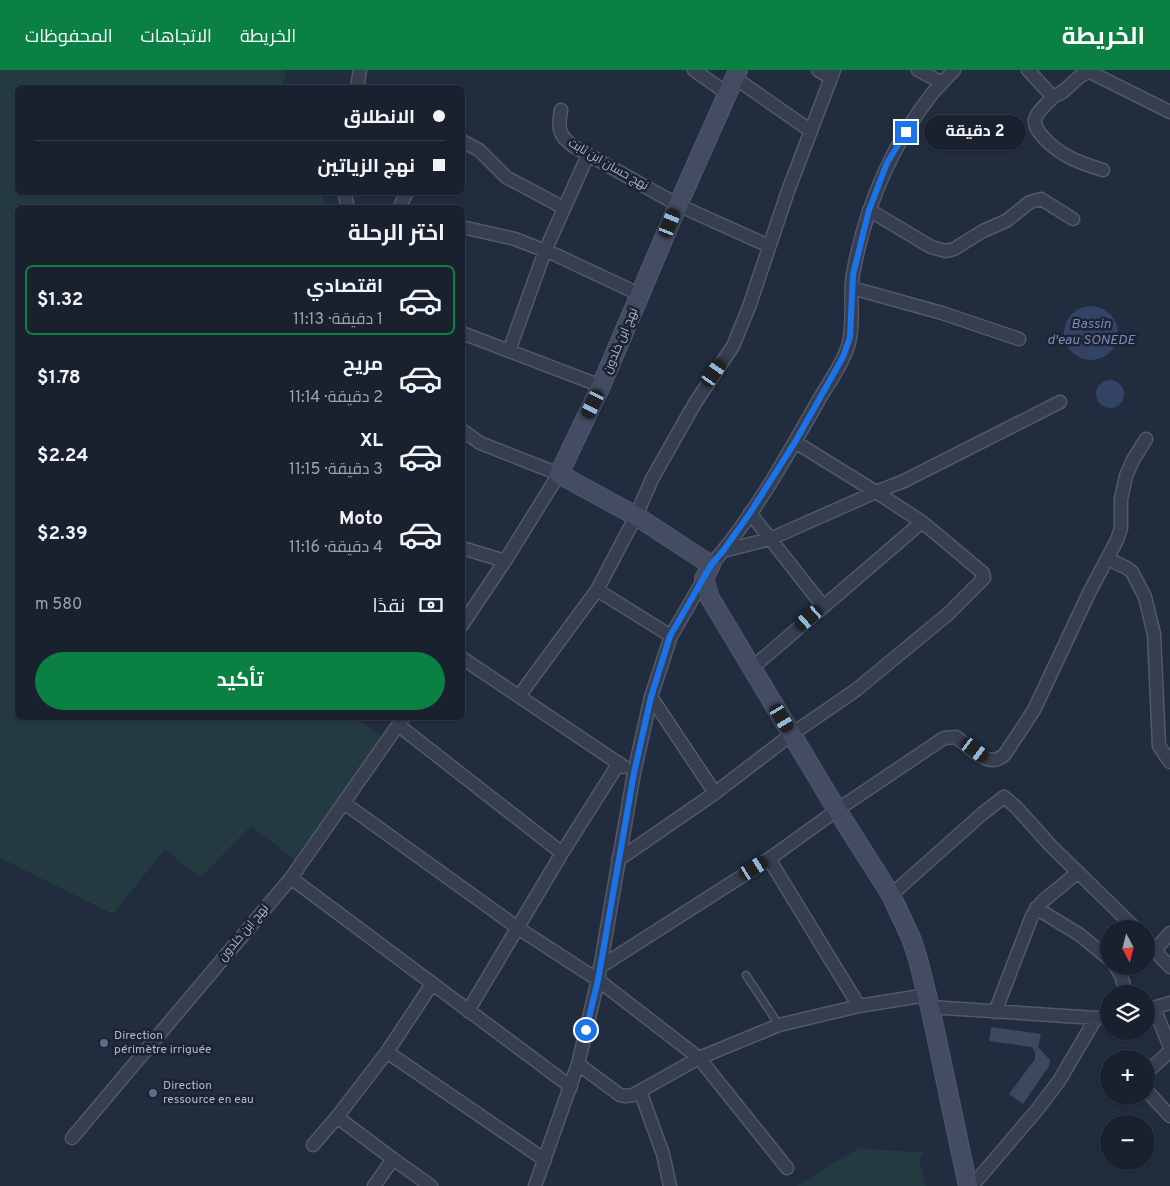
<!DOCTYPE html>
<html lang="ar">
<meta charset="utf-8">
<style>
body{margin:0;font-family:Overpass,Cairo,sans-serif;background:#262e3b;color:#f1f3f6;direction:rtl;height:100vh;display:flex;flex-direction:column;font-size:19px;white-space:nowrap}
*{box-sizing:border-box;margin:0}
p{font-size:16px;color:#9fa3aa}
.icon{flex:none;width:28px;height:28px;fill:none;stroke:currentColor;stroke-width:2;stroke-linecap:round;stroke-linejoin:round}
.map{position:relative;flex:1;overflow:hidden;direction:ltr}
.details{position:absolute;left:15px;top:135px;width:450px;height:515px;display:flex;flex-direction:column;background:#19212f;border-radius:8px;box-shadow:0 1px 4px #0004,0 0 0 1px #373e4b;direction:rtl}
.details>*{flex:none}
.top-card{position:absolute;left:15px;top:15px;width:450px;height:110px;border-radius:8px;box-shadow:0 1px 4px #0004,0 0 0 1px #373e4b;direction:rtl;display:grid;align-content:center;height:110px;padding:0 20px;background:#19212f}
.needle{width:32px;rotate:173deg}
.tools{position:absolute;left:1100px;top:850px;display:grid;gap:10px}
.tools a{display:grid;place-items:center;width:55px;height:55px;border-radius:50%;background:#19212f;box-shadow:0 1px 4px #0004,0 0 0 1px #373e4b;font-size:25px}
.end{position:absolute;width:22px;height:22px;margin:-11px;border:6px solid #1a73e8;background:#fff;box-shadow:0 0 0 2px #fff}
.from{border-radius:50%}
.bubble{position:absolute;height:35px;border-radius:18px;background:#19212f;box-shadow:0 1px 4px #0004,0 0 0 1px #373e4b;font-size:16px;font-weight:700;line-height:35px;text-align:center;direction:rtl}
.car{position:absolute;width:15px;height:30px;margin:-15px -8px;border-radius:6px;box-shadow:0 0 4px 1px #0007;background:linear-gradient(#222 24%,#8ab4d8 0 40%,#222 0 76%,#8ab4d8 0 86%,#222 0)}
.top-card b{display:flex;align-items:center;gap:18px;height:48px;font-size:19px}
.top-card b+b{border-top:1px solid #373e4b}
.top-card i{width:12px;height:12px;background:#f1f3f6}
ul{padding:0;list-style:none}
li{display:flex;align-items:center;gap:15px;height:70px;margin:0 10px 8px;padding:0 10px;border:2px solid transparent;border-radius:8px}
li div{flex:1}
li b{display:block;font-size:19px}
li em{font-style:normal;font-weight:700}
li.on{border-color:#0b8043}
li>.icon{width:45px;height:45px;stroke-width:1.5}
h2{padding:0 20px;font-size:22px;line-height:60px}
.pay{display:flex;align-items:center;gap:12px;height:55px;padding:0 20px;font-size:19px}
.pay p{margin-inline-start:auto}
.action{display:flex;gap:10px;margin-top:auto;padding:10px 20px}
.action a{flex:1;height:58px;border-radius:30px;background:#0b8043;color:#fff;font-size:20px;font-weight:700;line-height:58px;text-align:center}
header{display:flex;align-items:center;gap:30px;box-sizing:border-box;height:70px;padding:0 25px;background:#0b8043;color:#fff}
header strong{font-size:24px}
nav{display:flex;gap:28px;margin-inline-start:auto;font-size:18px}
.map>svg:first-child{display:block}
</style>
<header>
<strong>الخريطة</strong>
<nav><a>الخريطة</a><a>الاتجاهات</a><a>المحفوظات</a></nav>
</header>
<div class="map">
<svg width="1170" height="1116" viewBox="0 0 1170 1116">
<rect width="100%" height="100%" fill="#212c3f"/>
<!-- green -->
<path fill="#233a40" d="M0,0h286l-4,17 -264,1v104h303l4,15 -307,1v510h340l34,27 -94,117 -47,-36 -51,52 -35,-29 -52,65 -113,-56z
M859,1078l65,5 -5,7 7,26h-130z"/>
<!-- water -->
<path fill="#324366" d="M1064 263a27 27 0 1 1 54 0a27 27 0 1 1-54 0Z
M1096 324a14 14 0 1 1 28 0a14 14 0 1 1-28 0Z"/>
<!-- building -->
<path fill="#3d485f" d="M991,957l50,7 -3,13 12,13 -1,6 -26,38 -14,-10 26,-35v-7l-3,-5 -43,-6z"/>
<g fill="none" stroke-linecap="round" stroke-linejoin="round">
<defs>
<path id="lane" d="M746,905l33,50"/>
<path id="street" d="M694,0l34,24
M818,0l13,8
M918,0l24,13
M1028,0l24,26c15,-1 23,-22 38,-24l80,40
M735,8l76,53
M357,18l3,-18
M1054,26c-5,6 -18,16 -19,24 -1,7 4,12 8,17 17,19 37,26 60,33
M561,40c-3,18 -3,25 12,36l105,59 91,41
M462,71l17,9 27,27 58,31
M344,122l4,16
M401,134l6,-12
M869,140l62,37 15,4 8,-2 29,-18 23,-10 24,-19 11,-3 32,20
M462,157l53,12 41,16 85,40
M852,218l90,25 77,26
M462,263l139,53
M509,281l36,-100 43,-96
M462,360l18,13 79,31 -54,87 -43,64
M750,443l73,93
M462,478l43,13
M723,481l47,-12 106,-47 28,-11 156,-79
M1108,489l19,9 5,4 13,25 9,37 5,112 11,16
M711,495c41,-46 76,-109 106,-162 10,-18 25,-37 31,-57 7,-22 1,-49 5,-72 12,-65 37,-126 78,-179 7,-9 16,-17 23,-25
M597,520l74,46
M462,588l162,109
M753,597l169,-145
M519,626l78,-106 39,-74 16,-37 43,-76 38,-57 16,-39 39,-116 46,-121
M651,627l64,96
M398,655l164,128
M344,733l174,125 80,52 101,78 88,110
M769,789l90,147
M618,790l97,-67 77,-59 64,-44 92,-76 36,-36 -1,-5 -61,-51 -46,-30 -81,-50
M291,808l280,209
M891,825l91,-81 22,-17 12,10 35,39 85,83
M1036,838l44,27 29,24
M1146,871l24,26
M1155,880l15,-17
M1115,896l6,9 5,19
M600,897l169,-108 68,-49 107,-72 12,-1c14,10 33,34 49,17l29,-44 55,-117 28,-53 4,-12v-29l5,-23 7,-16 13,-21
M930,937l166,11 13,-2
M1154,938l16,39
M1146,940l24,-7
M468,941l94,-158 57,-90
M995,942l37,-96 11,-15 34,-28
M387,982l158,108
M578,994l42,31 6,1 7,-1 66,-37 80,-33 80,-19 68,-11
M1146,1003l24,-22
M1146,1020l24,26
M640,1021l23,63 7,32
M72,1068l219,-260 112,-160
M313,1075l24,-28
M374,1116l19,-27
M431,1116l-38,-27 -56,-42 50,-65 45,-68
M535,1116l43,-122 20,-84 36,-207 17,-76 20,-61 33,-57
M972,1116l65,-76 22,-29 37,-63"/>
<path id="secondary" d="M738,0l-60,135 -77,181 -42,88 77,42 75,49 -7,14 6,19 127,212 54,85 20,43 7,21 12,48 38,179"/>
</defs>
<!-- lane casing -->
<use href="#lane" stroke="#51596a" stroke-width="9"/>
<!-- street casing -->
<use href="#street" stroke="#51596a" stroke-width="15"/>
<!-- secondary casing -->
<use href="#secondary" stroke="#51596a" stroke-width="20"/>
<!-- lane -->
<use href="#lane" stroke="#363e4f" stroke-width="6"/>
<!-- street -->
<use href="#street" stroke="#363e4f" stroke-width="12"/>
<!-- secondary -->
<use href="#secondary" stroke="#434c62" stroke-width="18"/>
</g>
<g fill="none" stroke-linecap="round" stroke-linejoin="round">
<!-- route -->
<path stroke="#1a73e8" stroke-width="6" d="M586,960l12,-50 36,-207 17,-76 19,-61 41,-71 12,-14 27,-38 45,-71 48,-85 7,-20 3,-62 16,-65 18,-47 19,-31"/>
</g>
<!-- markers -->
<g fill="#5c6f8a" stroke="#1b2334" stroke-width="2">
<circle cx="104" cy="973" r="5"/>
<circle cx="153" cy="1023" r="5"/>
</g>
<g text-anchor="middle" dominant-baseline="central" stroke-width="5" stroke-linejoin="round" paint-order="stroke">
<!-- street labels -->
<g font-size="12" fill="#b1b9ca" stroke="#1b2334">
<text transform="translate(608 95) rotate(30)">نهج حسان ابن ثابت</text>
<text transform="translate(621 271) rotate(-67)">نهج ابن خلدون</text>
<text transform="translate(244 863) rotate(-50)">نهج ابن خلدون</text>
</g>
<!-- poi labels -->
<g font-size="12" fill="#b1b9ca" stroke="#1b2334" text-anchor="start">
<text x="114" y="966">Direction<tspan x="114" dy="14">périmètre irriguée</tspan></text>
<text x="163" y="1016">Direction<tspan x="163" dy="14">ressource en eau</tspan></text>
</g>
<!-- water labels -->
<g font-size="14" font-style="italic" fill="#768cb4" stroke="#1b2334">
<text x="1091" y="254">Bassin<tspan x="1091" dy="16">d'eau SONEDE</tspan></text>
</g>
</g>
</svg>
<div class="tools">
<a><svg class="needle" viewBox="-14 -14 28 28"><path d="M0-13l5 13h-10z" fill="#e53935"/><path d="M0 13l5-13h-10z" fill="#9fa3aa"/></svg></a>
<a><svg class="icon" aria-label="layers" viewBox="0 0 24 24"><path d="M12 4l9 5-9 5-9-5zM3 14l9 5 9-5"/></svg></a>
<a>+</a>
<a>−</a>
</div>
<i class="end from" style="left:586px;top:960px"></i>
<i class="end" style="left:906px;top:62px"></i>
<div class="bubble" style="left:924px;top:45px;width:102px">2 دقيقة</div>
<i class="car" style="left:670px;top:153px;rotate:22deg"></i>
<i class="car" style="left:714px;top:303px;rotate:35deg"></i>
<i class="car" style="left:593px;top:334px;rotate:206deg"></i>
<i class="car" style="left:809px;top:548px;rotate:229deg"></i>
<i class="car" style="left:782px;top:648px;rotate:149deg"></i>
<i class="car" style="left:975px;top:680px;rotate:127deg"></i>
<i class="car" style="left:754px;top:798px;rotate:58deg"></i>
<div class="top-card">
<b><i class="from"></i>الانطلاق</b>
<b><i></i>نهج الزياتين</b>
</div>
<section class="details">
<h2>اختر الرحلة</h2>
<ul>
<li class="on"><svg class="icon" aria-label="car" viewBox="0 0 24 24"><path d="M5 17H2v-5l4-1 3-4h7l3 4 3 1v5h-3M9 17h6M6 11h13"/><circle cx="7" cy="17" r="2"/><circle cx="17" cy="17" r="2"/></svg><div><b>اقتصادي</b><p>1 دقيقة · 11:13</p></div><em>$1.32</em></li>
<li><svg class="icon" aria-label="car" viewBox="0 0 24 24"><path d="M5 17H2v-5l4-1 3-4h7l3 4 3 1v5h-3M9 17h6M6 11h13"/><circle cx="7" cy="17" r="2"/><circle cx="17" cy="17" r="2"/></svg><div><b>مريح</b><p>2 دقيقة · 11:14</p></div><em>$1.78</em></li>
<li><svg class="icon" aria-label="car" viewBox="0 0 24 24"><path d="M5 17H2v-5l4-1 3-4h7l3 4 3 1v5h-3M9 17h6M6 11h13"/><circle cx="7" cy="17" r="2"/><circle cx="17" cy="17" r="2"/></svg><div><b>XL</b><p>3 دقيقة · 11:15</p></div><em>$2.24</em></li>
<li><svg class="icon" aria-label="car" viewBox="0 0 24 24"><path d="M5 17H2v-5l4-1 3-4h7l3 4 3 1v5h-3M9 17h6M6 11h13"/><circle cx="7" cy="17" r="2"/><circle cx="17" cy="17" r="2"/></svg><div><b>Moto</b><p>4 دقيقة · 11:16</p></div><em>$2.39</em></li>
</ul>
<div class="pay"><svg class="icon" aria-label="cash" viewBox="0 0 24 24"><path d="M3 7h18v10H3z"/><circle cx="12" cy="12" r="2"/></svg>نقدًا<p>580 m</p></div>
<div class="action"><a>تأكيد</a></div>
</section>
</div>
